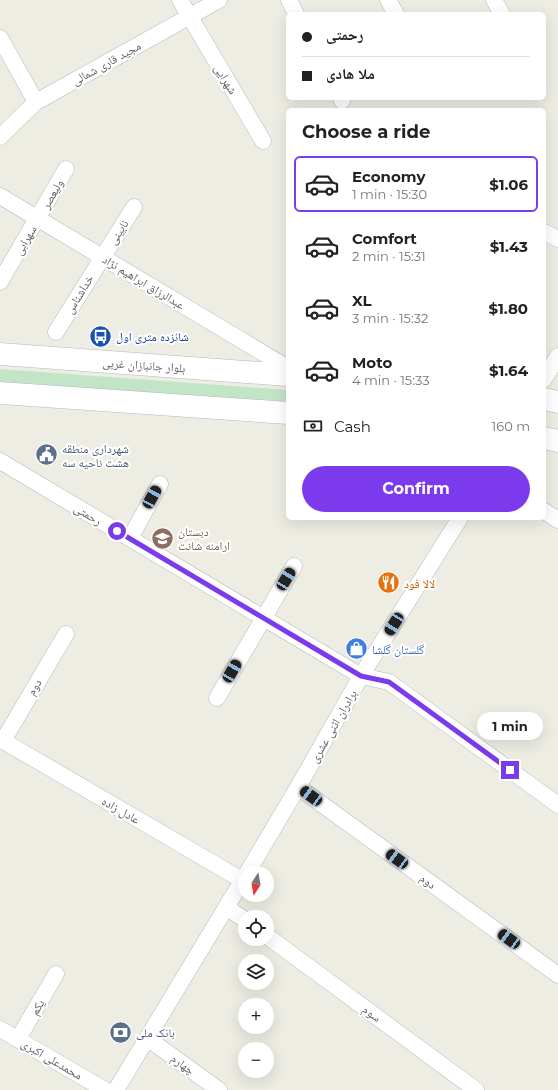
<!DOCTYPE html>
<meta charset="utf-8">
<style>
body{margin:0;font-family:Montserrat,"Noto Naskh Arabic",sans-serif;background:#f2f2f2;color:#222;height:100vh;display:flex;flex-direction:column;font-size:15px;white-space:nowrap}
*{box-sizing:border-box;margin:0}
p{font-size:13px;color:#767676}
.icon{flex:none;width:22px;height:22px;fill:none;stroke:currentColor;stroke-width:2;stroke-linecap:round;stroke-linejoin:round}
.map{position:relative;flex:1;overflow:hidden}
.panel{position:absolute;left:286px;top:108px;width:260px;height:412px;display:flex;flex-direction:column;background:#fff;border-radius:6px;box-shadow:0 4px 16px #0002}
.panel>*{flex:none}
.top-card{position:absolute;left:286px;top:12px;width:260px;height:88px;border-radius:6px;box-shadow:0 4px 16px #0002;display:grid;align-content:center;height:88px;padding:0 16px;background:#fff}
.needle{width:26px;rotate:191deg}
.fabs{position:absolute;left:238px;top:866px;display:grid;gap:8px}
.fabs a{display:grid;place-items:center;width:36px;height:36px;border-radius:50%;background:#fff;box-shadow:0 4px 16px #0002;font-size:20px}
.end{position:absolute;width:18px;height:18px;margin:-9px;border:5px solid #7c3aed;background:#fff;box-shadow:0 0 0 2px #fff}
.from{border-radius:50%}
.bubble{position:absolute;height:28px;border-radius:14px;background:#fff;box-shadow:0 4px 16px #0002;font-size:13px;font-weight:700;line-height:28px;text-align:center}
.car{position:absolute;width:12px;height:24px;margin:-12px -6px;border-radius:5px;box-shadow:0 0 3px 1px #0007;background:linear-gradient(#222 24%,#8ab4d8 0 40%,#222 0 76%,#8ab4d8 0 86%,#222 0)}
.top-card b{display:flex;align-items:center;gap:14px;height:38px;font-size:15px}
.top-card b+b{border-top:1px solid #e0e0e0}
.top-card i{width:10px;height:10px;background:#222}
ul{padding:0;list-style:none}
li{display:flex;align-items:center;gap:12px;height:56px;margin:0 8px 6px;padding:0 8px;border:2px solid transparent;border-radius:6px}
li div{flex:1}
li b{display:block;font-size:15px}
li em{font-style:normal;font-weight:700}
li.current{border-color:#7c3aed}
li>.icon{width:36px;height:36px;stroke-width:1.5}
h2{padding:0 16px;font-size:18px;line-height:48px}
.pay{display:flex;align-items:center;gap:10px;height:44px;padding:0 16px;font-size:15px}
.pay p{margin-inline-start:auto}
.action{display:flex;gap:8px;margin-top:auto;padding:8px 16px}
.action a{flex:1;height:46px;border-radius:24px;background:#7c3aed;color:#fff;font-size:16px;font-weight:700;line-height:46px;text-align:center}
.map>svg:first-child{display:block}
</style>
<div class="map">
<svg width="558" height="1090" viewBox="0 0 558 1090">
<rect width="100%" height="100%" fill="#eeede4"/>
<!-- green -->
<path fill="#c2e4c7" d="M0,369l288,21v13l-288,-21z"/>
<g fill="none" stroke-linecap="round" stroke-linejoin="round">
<defs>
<path id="street" d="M180,0l83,141
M289,0l7,14
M388,0l8,14
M494,0l8,14
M0,38l36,64
M341,98l1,3
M0,137l36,-35 183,-102
M0,196l288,172
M544,232l14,7
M0,282l66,-113
M56,332l78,-125
M544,379l14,-23
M0,461l361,215 28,6 169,123
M544,511l14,9
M130,538l30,-54
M217,698l77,-132
M0,739l242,141
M3,741l63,-107
M298,787l260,188
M247,873l51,-86 63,-111 99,-158
M226,907l19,13
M267,936l209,154
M0,1029l105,61
M147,1038l72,52
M18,1039l38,-65
M116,1090l129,-214"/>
<path id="secondary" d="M0,354l288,21
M0,393l288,20
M544,399l14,3
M544,438l14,3"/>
</defs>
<!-- street casing -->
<use href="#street" stroke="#b6b8bd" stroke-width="17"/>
<!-- secondary casing -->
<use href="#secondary" stroke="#b6b7bd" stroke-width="23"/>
<!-- street -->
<use href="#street" stroke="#fff" stroke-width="16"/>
<!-- secondary -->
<use href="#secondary" stroke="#fff" stroke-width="22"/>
</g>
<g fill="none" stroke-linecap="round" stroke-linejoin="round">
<!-- route -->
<path stroke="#7c3aed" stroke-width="5" d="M117,531l244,145 28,6 121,88"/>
</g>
<!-- icons -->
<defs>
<symbol id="bus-disc" viewBox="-11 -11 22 22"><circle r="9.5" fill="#1a4fb4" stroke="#fff"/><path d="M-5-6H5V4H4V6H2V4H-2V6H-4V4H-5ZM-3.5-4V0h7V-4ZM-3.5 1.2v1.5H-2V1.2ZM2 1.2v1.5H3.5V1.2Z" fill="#fff"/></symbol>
<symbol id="civic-disc" viewBox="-11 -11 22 22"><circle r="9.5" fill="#5c6f8a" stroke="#fff"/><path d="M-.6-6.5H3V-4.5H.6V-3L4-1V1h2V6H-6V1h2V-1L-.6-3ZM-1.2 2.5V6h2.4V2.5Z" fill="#fff"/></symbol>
<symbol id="school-disc" viewBox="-11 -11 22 22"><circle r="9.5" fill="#8d6e63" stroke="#fff"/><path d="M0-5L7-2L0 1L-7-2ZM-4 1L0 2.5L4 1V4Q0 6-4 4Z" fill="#fff"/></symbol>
<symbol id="restaurant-disc" viewBox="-11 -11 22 22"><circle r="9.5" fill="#e8710a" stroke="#fff"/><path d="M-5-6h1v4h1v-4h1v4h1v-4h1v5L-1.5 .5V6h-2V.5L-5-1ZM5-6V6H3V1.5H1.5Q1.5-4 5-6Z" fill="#fff"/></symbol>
<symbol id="shop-disc" viewBox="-11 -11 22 22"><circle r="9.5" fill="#3f7fe0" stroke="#fff"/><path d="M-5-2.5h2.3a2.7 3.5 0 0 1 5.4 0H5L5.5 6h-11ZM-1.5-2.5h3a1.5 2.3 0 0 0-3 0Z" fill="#fff"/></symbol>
<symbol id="bank-disc" viewBox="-11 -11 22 22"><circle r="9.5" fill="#5c6f8a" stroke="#fff"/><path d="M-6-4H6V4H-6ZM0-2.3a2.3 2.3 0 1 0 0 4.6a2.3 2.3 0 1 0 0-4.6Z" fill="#fff"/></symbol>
</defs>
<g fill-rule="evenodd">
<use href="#bus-disc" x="88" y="324" width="25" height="25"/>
<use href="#civic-disc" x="34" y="442" width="25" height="25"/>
<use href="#school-disc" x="150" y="526" width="25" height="25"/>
<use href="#restaurant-disc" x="376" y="570" width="25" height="25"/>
<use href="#shop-disc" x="344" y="636" width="25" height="25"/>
<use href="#bank-disc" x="108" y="1020" width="25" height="25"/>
</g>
<g text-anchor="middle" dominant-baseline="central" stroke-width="4" stroke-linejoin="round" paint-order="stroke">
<!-- street labels -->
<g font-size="12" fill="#5c5e64" stroke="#fff">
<text transform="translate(106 63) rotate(-29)">مجید قاری شمالی</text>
<text transform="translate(226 79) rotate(59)">شهرایی</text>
<text transform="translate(52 194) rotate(-61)">ولیعصر</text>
<text transform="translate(118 232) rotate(-57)">نایینی</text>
<text transform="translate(25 240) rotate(-59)">سهرابی</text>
<text transform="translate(144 282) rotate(31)">عبدالرزاق ابراهیم نژاد</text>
<text transform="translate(79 294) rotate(-59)">خداشناس</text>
<text transform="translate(144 365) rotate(4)">بلوار جانبازان غربی</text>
<text transform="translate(88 514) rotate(31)">رحمتی</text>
<text transform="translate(34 687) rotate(-59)">دوم</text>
<text transform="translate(333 726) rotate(-60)">برادران اثنی عشری</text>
<text transform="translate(121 810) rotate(30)">عادل زاده</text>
<text transform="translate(428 881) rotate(36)">دوم</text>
<text transform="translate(37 1007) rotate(-60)">یکم</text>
<text transform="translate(372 1013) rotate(36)">سوم</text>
<text transform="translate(52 1059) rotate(30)">محمدعلی اکبری</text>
<text transform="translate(183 1064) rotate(36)">چهارم</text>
</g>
<!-- transit labels -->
<g font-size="12" fill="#164399" stroke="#fff" text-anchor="start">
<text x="116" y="336">شانزده متری اول</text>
</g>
<!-- service labels -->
<g font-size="12" fill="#4e5e75" stroke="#fff" text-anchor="start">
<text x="62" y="448">شهرداری منطقه<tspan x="62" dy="14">هشت ناحیه سه</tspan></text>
<text x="136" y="1032">بانک ملی</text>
</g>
<!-- education labels -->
<g font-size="12" fill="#785e54" stroke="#fff" text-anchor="start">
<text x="178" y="531">دبستان<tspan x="178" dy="14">ارامنه شانت</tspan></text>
</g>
<!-- food labels -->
<g font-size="12" fill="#c56008" stroke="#fff" text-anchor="start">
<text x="404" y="583">لالا فود</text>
</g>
<!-- shop labels -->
<g font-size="12" fill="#366cbe" stroke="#fff" text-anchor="start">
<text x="372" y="649">گلستان گلشا</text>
</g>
</g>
</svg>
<div class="fabs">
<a><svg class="needle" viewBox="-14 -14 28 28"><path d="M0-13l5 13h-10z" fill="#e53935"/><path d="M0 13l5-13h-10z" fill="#767676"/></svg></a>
<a><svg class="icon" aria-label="locate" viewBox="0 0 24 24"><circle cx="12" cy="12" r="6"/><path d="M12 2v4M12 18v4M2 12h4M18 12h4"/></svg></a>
<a><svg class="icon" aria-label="layers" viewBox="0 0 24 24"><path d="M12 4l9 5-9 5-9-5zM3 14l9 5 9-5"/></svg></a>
<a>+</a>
<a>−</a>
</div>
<i class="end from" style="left:117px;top:531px"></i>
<i class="end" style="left:510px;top:770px"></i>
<div class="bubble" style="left:477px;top:712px;width:66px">1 min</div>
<i class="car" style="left:152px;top:497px;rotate:29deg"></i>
<i class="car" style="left:286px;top:579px;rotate:31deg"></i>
<i class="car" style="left:394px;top:624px;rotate:212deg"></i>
<i class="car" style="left:232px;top:671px;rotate:30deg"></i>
<i class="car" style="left:311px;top:796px;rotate:306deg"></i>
<i class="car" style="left:397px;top:859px;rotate:306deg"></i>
<i class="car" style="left:509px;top:939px;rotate:306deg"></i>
<div class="top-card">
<b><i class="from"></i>رحمتی</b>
<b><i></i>ملا هادی</b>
</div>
<section class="panel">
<h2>Choose a ride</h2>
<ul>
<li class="current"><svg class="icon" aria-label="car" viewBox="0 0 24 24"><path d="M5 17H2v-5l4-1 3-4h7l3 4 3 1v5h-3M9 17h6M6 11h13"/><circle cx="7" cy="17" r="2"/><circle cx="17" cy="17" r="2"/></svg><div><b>Economy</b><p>1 min · 15:30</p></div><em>$1.06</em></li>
<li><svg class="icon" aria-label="car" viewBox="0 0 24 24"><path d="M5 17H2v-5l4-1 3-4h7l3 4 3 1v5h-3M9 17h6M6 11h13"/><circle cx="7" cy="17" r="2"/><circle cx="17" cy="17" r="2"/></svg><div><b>Comfort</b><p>2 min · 15:31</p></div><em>$1.43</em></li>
<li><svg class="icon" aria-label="car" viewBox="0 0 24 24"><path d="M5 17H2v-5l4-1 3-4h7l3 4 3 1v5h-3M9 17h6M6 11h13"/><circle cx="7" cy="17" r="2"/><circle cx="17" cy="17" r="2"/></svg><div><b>XL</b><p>3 min · 15:32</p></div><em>$1.80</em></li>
<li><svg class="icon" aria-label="car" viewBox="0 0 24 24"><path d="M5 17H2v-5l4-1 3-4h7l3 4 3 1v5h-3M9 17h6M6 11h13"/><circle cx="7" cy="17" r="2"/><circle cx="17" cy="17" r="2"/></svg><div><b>Moto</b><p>4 min · 15:33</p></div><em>$1.64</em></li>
</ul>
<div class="pay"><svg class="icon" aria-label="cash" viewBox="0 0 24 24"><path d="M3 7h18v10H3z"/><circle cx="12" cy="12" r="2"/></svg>Cash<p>160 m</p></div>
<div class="action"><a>Confirm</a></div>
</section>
</div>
